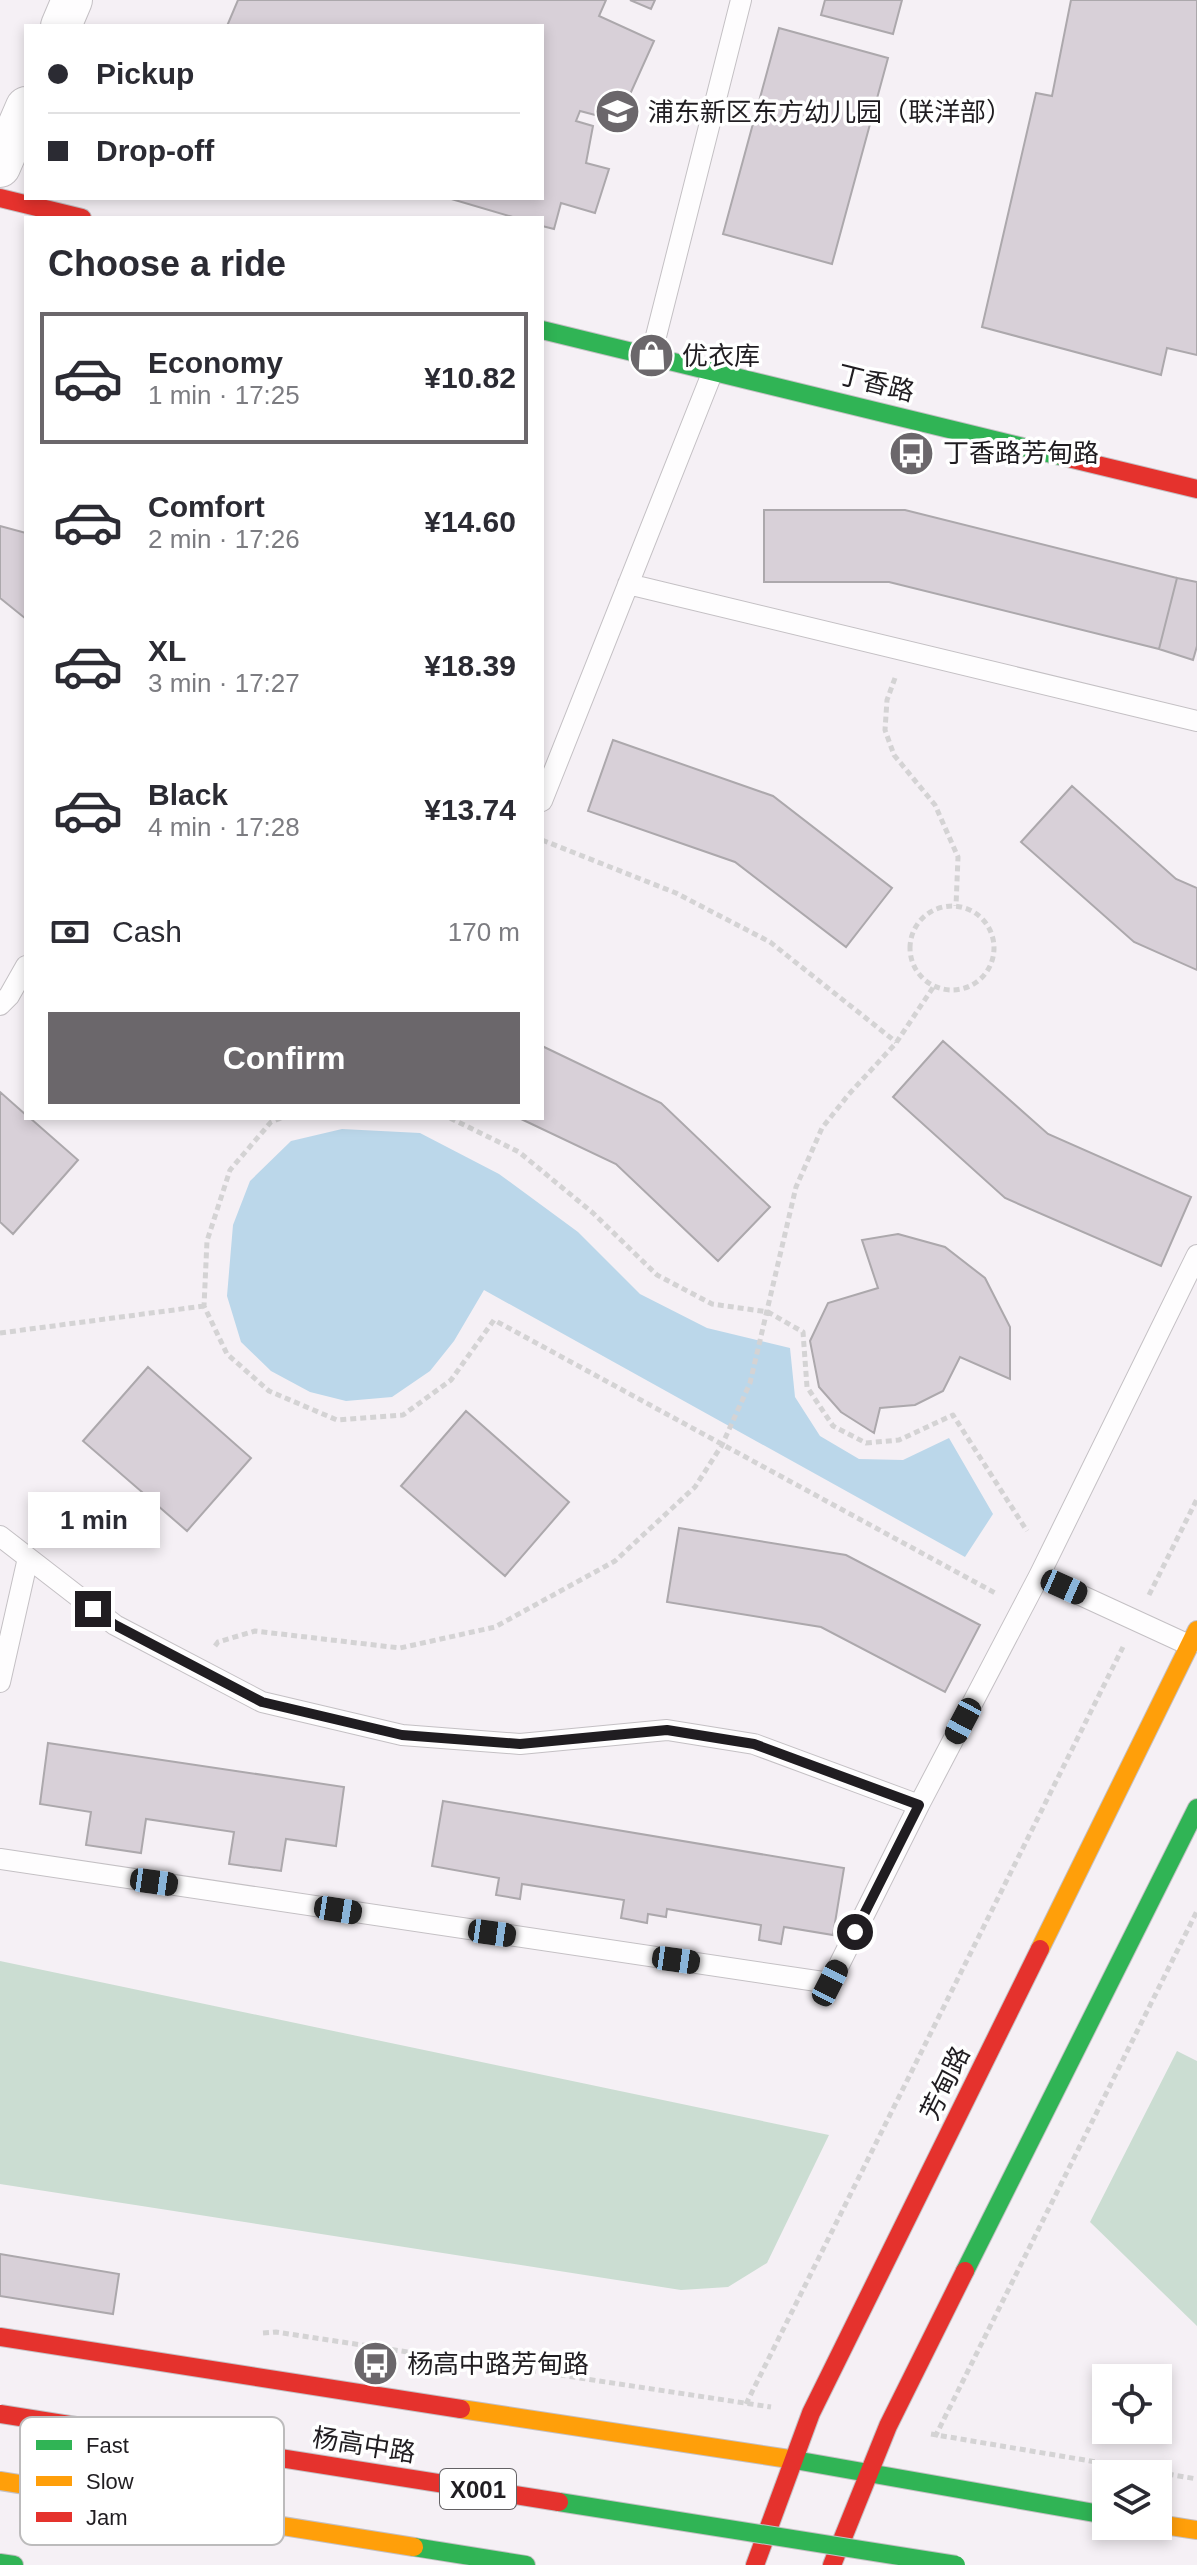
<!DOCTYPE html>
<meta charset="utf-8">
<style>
body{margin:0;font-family:Helvetica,"Noto Sans SC",sans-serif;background:#f7f7f7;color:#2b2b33;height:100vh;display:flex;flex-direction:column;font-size:30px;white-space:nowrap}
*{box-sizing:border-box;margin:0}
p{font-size:26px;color:#7c7c81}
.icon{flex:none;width:44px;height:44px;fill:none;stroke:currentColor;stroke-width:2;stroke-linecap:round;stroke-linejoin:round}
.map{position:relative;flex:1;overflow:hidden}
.panel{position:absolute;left:24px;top:216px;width:520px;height:904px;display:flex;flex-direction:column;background:#fff;border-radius:0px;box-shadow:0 4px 12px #0003}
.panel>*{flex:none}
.hud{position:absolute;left:24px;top:24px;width:520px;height:176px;border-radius:0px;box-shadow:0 4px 12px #0003;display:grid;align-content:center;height:176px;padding:0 24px;background:#fff}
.fabs{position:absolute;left:1092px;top:2364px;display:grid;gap:16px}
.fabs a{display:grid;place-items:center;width:80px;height:80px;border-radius:0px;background:#fff;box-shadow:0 4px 12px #0003;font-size:40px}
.end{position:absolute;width:36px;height:36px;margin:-18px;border:10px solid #201d21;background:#fff;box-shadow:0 0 0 4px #fff}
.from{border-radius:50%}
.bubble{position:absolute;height:56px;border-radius:0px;background:#fff;box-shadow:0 4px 12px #0003;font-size:26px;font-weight:600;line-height:56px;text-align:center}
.car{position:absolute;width:24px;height:48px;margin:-24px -12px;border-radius:10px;box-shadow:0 0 6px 2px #0007;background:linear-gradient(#222 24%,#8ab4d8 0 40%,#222 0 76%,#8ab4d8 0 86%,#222 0)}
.hud b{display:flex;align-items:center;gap:28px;height:76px;font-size:30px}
.hud b+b{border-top:2px solid #e1e1e2}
.hud i{width:20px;height:20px;background:#2b2b33}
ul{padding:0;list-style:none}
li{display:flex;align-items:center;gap:24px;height:132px;margin:0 16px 12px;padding:0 8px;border:4px solid transparent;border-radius:0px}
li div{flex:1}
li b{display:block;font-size:30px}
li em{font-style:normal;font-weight:600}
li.on{border-color:#6b676b}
li>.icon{width:72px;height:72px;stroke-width:1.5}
h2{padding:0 24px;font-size:36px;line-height:96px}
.pay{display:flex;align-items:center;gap:20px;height:88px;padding:0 24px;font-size:30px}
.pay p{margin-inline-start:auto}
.action{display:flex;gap:16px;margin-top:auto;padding:16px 24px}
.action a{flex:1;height:92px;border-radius:0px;background:#6b676b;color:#fff;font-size:32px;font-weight:600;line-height:92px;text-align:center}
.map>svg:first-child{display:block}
</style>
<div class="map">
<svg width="1197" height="2565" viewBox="0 0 1197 2565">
<rect width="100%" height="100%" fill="#f5f0f5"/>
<!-- green -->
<path fill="#cbddd2" d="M0,1961l829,174 -62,128 -39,24 -47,3 -681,-106z
M1177,2051l20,10v265l-107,-104z"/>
<!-- water -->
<path fill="#bbd7ea" d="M342,1129l78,4 79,41 79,58 62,62 67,34 83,20 5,49 25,39 39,23 44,1 46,-22 44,76 -28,43 -481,-267 -30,51 -24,30 -38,26 -46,4 -36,-9 -39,-21 -30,-29 -14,-46 6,-71 17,-44 41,-40z"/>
<!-- building -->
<path fill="#d8d0d8" stroke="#aca8ac" stroke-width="2" d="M238,0h368l-7,16 55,25 -36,80 -38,-10 -4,10 17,5 -7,37 23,6 -14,44 -34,-10 -7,26 -12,-3v-8h-26l-68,-20h94v-172h-315z
M630,0h25l-4,9z
M825,0h77l-9,34 -72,-19z
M1071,0h126v355l-30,-7 -6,27 -179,-48 54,-234 16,3z
M779,28l109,30 -56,206 -109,-30z
M764,510h141l272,68 -18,71 -270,-67h-125z
M0,526l26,7v86l-26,-21z
M0,526l26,7v86l-26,-21z
M1177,578l20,4v64l-4,14 -34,-11z
M613,740l160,56 119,92 -46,59 -111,-85 -147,-51z
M1072,786l104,93 21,9v82l-63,-28 -113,-100z
M943,1041l105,93 143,63 -30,69 -156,-68 -112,-101z
M542,1046l119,57 109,104 -52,54 -102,-97 -97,-46h23z
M0,1092l26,23v3h4l48,42 -65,74 -13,-12z
M898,1234l47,13 40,31 25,49v52l-50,-22 -17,34 -28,14 -35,3 -6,25 -33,-21 -22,-25 -9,-46 18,-38 50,-15 -16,-48z
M148,1367l103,91 -64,73 -104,-90z
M466,1411l103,91 -64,74 -104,-90z
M679,1528l167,27 134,70 -35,67 -124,-65 -154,-25z
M48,1743l296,44 -8,59 -50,-7 -5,32 -52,-7 5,-32 -88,-13 -5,34 -55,-8 5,-33 -51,-8z
M443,1801l401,67 -11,67 -49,-8 -3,17 -22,-4 2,-15 -94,-16 -1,8 -18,-3 -1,9 -26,-5 3,-18 -102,-16 -2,15 -24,-4 3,-17 -67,-12z
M0,2254l119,20 -6,40 -113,-18z"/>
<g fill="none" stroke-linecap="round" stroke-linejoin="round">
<defs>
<path id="lane" d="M651,356l90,-356
M628,584l569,137
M542,801l171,-430
M0,1005l9,-9 17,-30
M0,1536l115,89 147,77 140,33 118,9 147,-14 87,14 165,61 120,-229 158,-321
M1039,1576l150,69
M0,1682l28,-124
M0,1859l830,124 89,-178"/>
<path id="street" d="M61,26l11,-26
M0,167l26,-60"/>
<path id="fast" d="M542,330l522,127
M965,2271l232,-463
M789,2459l317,56
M414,2547l112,18
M0,2563l14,2"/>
<path id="slow" d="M1040,1949l157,-319
M461,2409l328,50
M0,2481l414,66
M1158,2524l39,6"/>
<path id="jam" d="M0,198l82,20
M1064,457l133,32
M0,2337l461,72
M755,2565l56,-152 229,-464
M832,2565l56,-139 77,-155"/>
</defs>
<!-- lane casing -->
<use href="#lane" stroke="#c4c0c4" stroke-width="22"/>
<!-- street casing -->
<use href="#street" stroke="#c4c0c4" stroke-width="42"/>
<!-- fast casing -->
<use href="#fast" stroke="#c4c0c4" stroke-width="20"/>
<!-- slow casing -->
<use href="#slow" stroke="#c4c0c4" stroke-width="20"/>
<!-- jam casing -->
<use href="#jam" stroke="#c4c0c4" stroke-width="20"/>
<!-- path -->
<path stroke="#d4d3d4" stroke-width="5" stroke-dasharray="6 4" stroke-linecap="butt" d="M895,678l-8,22 -2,30 9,25 41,50 23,52 -2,49
M542,840l134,53 94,49 126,100
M910 948a42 42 0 1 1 84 0a42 42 0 1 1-84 0Z
M281,1118l-10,4 -41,48 -23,71 -3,65 23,48 42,37 68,29 66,-5 48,-35 43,-60 503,274
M450,1118l69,34 74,61 64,62 55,29 56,8 35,20 4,55 26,39 33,17 33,-3 54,-25 74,116
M0,1333l204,-27
M1149,1595l48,-96
M215,1646l3,-4 37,-11 145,17 95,-21 120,-66 80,-74 27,-42 28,-62 46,-196 26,-59 27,-34 47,-51 38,-57
M263,2333l13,-1 495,75
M746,2404l377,-757
M931,2434l266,45
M935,2437l262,-526"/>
<!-- lane -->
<use href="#lane" stroke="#fefdfe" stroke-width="20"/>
<!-- street -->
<use href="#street" stroke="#fefdfe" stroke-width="40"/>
<!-- fast -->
<use href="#fast" stroke="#30b455" stroke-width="18"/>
<!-- slow -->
<use href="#slow" stroke="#ff9f0a" stroke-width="18"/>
<!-- jam -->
<use href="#jam" stroke="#e5322d" stroke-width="18"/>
<defs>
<path id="fast-bridge" d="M559,2502l397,63"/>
<path id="jam-bridge" d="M0,2414l559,88"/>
</defs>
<!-- fast-bridge casing -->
<use href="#fast-bridge" stroke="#c4c0c4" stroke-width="20" stroke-linecap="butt"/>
<!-- jam-bridge casing -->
<use href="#jam-bridge" stroke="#c4c0c4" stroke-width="20" stroke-linecap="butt"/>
<!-- fast-bridge -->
<use href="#fast-bridge" stroke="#30b455" stroke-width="18"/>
<!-- jam-bridge -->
<use href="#jam-bridge" stroke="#e5322d" stroke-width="18"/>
</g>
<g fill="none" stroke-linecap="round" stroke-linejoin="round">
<!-- route -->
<path stroke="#201d21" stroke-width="10" d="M93,1609l22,16 147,77 140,33 118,9 147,-14 87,14 165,61 -64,127"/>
</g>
<!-- icons -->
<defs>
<symbol id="school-disc" viewBox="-11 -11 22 22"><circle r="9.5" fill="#6b676b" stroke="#fff"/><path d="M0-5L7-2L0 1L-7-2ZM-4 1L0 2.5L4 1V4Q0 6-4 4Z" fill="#fff"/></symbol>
<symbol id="shop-disc" viewBox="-11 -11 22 22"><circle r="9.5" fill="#6b676b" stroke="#fff"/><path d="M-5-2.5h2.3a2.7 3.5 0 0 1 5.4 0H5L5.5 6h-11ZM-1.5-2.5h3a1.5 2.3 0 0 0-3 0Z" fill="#fff"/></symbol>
<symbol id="bus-disc" viewBox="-11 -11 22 22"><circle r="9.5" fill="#6b676b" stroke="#fff"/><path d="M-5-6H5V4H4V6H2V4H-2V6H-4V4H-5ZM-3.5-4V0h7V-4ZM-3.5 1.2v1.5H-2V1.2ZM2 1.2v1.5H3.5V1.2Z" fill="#fff"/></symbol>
</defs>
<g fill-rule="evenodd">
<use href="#school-disc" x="592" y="86" width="51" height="51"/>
<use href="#shop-disc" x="626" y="330" width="51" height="51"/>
<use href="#bus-disc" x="886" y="428" width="51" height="51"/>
<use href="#bus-disc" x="350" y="2338" width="51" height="51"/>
</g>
<g text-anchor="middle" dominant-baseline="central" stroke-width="7" stroke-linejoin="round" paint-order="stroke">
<!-- shield labels -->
<rect fill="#fff" stroke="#636164" stroke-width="2" x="440" y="2469" width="76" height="40" rx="6"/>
<g font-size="24" font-weight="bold" fill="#201d21">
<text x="478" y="2489">X001</text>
</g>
<!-- poi labels -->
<g font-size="26" fill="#201d21" stroke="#fff" text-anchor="start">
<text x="648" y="112">浦东新区东方幼儿园（联洋部）</text>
<text x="682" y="356">优衣库</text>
<text x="943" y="453">丁香路芳甸路</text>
<text x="407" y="2364">杨高中路芳甸路</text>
</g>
<!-- street labels -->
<g font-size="26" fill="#201d21" stroke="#fff">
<text transform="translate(876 383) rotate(14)">丁香路</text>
<text transform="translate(945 2083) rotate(-64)">芳甸路</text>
<text transform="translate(364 2445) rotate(9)">杨高中路</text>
</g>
</g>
<!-- legend -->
<rect x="20" y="2417" width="264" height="128" rx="12" fill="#fff" stroke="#bcbbbc" stroke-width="2"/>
<rect x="36" y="2440" width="36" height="10" fill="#30b455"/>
<rect x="36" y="2476" width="36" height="10" fill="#ff9f0a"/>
<rect x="36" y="2512" width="36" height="10" fill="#e5322d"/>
<g font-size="22" fill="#201d21">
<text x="86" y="2453">Fast</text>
<text x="86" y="2489">Slow</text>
<text x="86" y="2525">Jam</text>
</g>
</svg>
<div class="fabs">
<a><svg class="icon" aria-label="locate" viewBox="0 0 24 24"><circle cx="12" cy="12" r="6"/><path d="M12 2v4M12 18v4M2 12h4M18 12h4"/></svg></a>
<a><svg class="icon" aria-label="layers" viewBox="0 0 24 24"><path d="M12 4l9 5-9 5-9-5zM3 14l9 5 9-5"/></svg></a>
</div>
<i class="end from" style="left:855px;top:1932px"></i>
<i class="end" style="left:93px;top:1609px"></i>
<div class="bubble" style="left:28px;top:1492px;width:132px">1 min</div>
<i class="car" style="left:1064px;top:1587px;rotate:114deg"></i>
<i class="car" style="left:963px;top:1721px;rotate:208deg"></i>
<i class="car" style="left:154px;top:1882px;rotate:98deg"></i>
<i class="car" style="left:338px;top:1910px;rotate:99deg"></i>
<i class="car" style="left:492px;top:1933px;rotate:98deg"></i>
<i class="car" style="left:676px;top:1960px;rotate:98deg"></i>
<i class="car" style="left:830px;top:1983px;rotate:27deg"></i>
<div class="hud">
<b><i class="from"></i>Pickup</b>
<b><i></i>Drop-off</b>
</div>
<section class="panel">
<h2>Choose a ride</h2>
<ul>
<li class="on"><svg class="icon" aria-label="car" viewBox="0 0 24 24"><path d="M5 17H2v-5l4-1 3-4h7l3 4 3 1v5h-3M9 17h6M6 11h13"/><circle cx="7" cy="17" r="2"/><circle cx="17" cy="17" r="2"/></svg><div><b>Economy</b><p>1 min · 17:25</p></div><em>¥10.82</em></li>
<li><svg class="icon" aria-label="car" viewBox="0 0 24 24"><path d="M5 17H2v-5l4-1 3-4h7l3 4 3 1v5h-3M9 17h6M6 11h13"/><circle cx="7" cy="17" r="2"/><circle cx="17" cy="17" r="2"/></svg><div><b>Comfort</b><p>2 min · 17:26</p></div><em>¥14.60</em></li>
<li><svg class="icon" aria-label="car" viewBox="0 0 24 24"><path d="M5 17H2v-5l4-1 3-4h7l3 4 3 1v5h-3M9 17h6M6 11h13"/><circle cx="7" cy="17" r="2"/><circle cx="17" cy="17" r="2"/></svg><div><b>XL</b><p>3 min · 17:27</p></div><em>¥18.39</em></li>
<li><svg class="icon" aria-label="car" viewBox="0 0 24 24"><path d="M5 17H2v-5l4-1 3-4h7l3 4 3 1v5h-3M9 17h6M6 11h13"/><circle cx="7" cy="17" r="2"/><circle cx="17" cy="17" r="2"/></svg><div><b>Black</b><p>4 min · 17:28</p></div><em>¥13.74</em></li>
</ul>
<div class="pay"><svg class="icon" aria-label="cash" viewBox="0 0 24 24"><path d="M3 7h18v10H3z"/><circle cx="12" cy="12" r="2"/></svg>Cash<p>170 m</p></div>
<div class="action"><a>Confirm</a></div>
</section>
</div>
